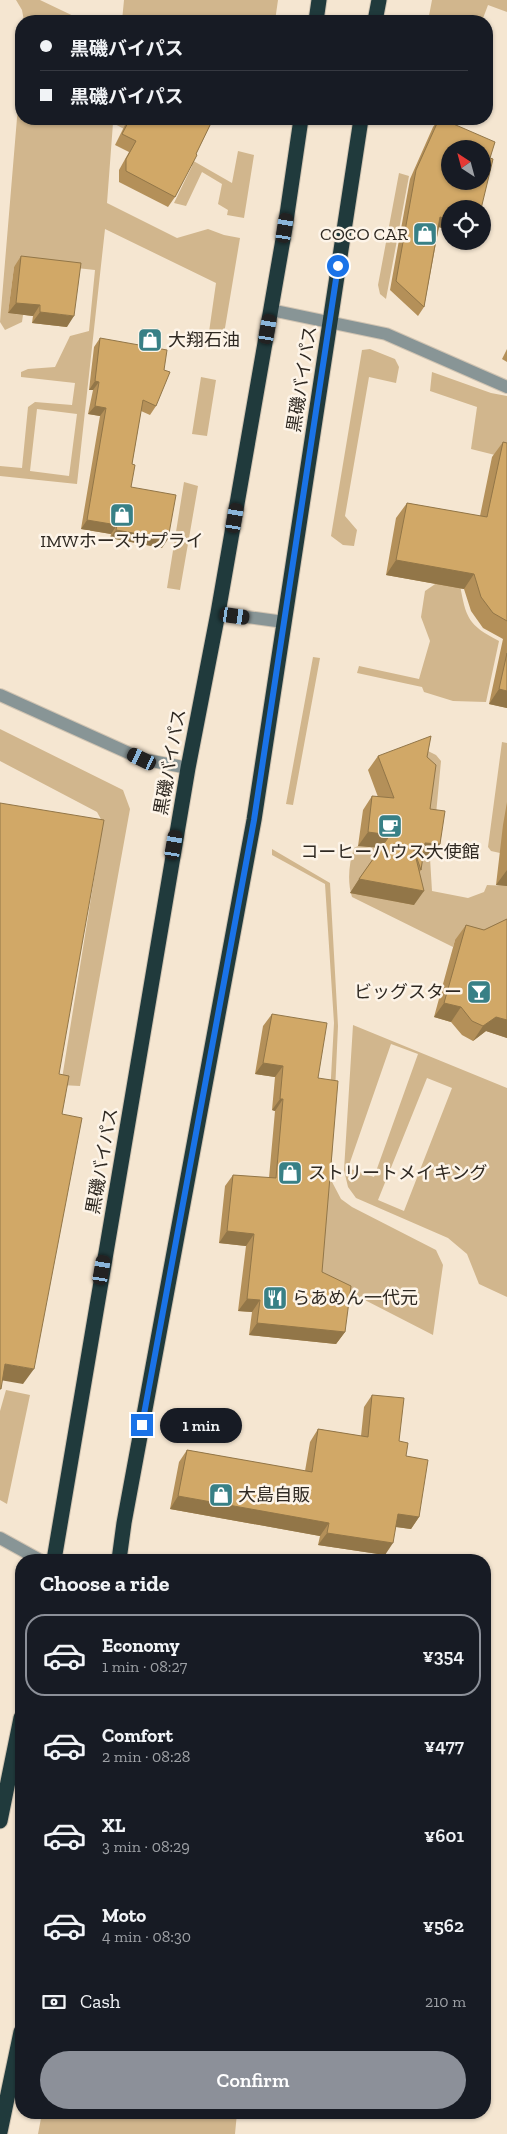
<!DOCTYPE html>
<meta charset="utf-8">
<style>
body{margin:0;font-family:"Zilla Slab","Noto Sans JP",serif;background:#20242c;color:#f1f3f6;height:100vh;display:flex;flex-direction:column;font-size:19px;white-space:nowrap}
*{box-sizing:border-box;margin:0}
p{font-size:16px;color:#9ea1a6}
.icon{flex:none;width:28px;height:28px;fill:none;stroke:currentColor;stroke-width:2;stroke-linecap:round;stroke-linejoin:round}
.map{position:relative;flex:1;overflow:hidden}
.drawer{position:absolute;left:15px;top:1554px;width:476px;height:565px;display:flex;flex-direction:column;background:#171b24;border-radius:20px;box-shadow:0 1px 4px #0004}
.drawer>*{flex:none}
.guide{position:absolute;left:15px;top:15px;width:478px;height:110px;border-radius:20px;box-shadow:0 1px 4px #0004;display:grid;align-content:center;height:110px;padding:0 25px;background:#171b24}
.needle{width:32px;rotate:324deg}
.controls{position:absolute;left:441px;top:140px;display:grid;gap:10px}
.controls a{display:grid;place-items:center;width:50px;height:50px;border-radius:50%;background:#171b24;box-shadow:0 1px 4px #0004;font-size:25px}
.end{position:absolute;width:22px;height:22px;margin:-11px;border:6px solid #1a73e8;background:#fff;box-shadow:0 0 0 2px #fff}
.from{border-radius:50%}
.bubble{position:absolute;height:35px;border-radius:18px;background:#171b24;box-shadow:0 1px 4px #0004;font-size:16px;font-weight:600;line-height:35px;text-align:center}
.car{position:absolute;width:15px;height:30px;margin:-15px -8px;border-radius:6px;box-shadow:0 0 4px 1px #0007;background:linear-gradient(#222 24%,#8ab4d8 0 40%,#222 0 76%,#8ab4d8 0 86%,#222 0)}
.guide b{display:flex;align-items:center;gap:18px;height:48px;font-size:19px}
.guide b+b{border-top:1px solid #363941}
.guide i{width:12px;height:12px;background:#f1f3f6}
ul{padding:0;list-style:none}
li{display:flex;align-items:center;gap:15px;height:82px;margin:0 10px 8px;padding:0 15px;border:2px solid transparent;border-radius:20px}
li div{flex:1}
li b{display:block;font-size:19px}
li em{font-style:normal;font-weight:600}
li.active{border-color:#8c9099}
li>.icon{width:45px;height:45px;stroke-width:1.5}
h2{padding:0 25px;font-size:22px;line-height:60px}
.pay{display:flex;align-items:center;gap:12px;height:55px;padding:0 25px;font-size:19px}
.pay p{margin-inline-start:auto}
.action{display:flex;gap:10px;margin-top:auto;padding:10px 25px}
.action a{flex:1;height:58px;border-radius:30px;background:#8c9099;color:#fff;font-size:20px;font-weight:600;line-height:58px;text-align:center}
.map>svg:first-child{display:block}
</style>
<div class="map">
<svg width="507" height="2134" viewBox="0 0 507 2134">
<rect width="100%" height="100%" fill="#f5e6d1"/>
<!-- green -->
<path fill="#d1b68d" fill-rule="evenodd" d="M16,0h24l44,21h-60l-2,-11z
M124,0h154l-3,21h-153z
M432,0h75v12l-19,-7 -6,16h-54z
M21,70v49h132l-5,16 84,48 6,-32 16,4 -10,63 -17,-3 1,-5 -10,-6 4,-20 -20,-12 -16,34 -12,-3 18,-37 -79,-43 -6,80 70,35 31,-9 16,6 16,3 -16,96 -15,-2 7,-49 -111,-54 -28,255 -77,-8v-10l22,2 6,-61 7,-5 37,3 3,-22 -54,-6v-5l7,-3 27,-2 15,-31 19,-5 6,-61 -74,-8 -7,5 -6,46 15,2 -1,7 -17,8 -5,-8zM37,409l40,5 -8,62 -39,-5z
M399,173l10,3 -23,123 -6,-5 -2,-9z
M370,349l25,10 4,8 -3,16 -27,-6 -24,139 12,14 -3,16 -11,-1 -12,-9 31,-186z
M432,372l59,21 16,3v62l-36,-9 6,-42 -47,-16z
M201,377l15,3 -9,56 -15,-2z
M184,482l14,4 -18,104 -13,-2z
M441,580l19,5c6,33 8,40 39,56l-13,61 -33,-1 -29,-9 -2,-5 -65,-14 2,-7 60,13 11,-38 -9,-24 4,-26z
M313,657l7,1 -27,147 -7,-1z
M0,729l123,61 7,19 -50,277 -19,-1 42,-262 -6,-11 -97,-51z
M502,742l5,1v92l-7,18 -9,-2 -3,-4z
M424,749l12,6 5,6 -6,64 -15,-2z
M358,846l16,2 -4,25 -9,18 6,5 32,6 9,-47 22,3 2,33 36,7 16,-6 3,-7 20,1v52l-30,8 -22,-6 -2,7 -101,-50c-5,-16 -3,-34 2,-49z
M272,849l58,34 8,143 -7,154 10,19 11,8 84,43 7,15 -10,70 -113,-58 14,-254 -9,-139 -53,-29z
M353,1025l154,63v209l-28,-13 -12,-30 -19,-16 -92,-40 -8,-11 -4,-17zM391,1044l27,10 -44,123 -26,-9zM427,1078l25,10 -48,123 -26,-11z
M6,1390l24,5 -23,109 -7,-4v-89z
M42,2113v-1l195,1 -2,21h-197z"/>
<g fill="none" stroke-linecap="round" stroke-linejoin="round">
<defs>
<path id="street" d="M271,310l115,24 121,53
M218,613l66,9
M0,695l142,64 46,9
M0,1538l40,22"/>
<path id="highway" d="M316,21l3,-21
M375,21l4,-21
M54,1560l134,-792 30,-155 67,-385 16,-109
M119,1560l5,-37 130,-703 107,-701
M0,1821l21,-103
M0,2132l21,-100"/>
</defs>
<!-- street casing -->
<use href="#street" stroke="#d1c4b2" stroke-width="14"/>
<!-- highway casing -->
<use href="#highway" stroke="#d1c4b2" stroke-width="17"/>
<!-- street -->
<use href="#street" stroke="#889596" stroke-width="12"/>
<!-- highway -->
<use href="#highway" stroke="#203a3c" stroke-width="15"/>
</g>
<!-- wall -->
<path fill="#b49059" d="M128,119h85l-38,78 -7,10 -49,-25v-12l10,-18 -14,-7z
M439,119l11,90v21l-11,-3 -15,80 -6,9 -28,-26 20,-111 23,-52z
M21,256l46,71 -35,-4 1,-7 -25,-3 6,-46z
M100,338l56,68 -6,9 -9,-4 -9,53 -1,23 31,61 -52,-10 1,-4 -30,-5 19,-113 -12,-2 5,-24h-4l5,-43z
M507,349v13l-5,-3z
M503,442l4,1v265l-18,-4 14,-65 -20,-11 -12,-17 -7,-22 -78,-14 10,-57 11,-15 73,13 12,-59z
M378,756l49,1 3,52v49l-7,-1 -2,13 -2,3 -5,32 -64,-12 30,-45 -22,-2 5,-36 9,-14 6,1 -10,-27z
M507,802v84l-11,-1 7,-60z
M507,919v119l-21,-7 -13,10 -11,-6 -11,-13 -17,-5 21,-77 11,-15 18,5z
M272,1014l46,64 4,194 23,60 -9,12 -87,-9 3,-23 -14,-1 8,-65 -27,-3 6,-57 8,-11 36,3 6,-67 -3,-1 3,-33 -20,-3 8,-48z
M372,1395l27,46 7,15 13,61 -8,12 -15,-2 -11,28 -67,-10 2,-9 -150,-27 9,-47 8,-12 118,21 5,-29 8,-13 43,7 3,-29z"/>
<!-- shaded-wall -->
<path fill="#927648" d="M440,217l10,3v10l-16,-4z
M16,303l24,2 -7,11 -25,-3z
M40,312l34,4 -7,11 -35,-4z
M95,381l4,1 -6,8h-4z
M95,406l11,2 -6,8 -12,-2z
M87,520l30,5 -6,9 -30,-5z
M116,530l52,9 -6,9 -52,-10z
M396,560l78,14 -10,15 -78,-14z
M499,689l8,2v17l-18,-4z
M368,832l22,3 -10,13 -22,-2z
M425,843l15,1 -10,14 -14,-2z
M507,870v16l-11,-1z
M359,879l65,12 -10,14 -64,-12z
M444,1003l17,4 -10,15 -17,-5z
M496,1017l11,3v18l-21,-7 -13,10 10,-15z
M263,1063l20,3 -8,11 -20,-3z
M280,1099h3l-8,12 -3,-1z
M227,1231l27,3 -8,12 -27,-3z
M247,1299l13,1 -8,12 -14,-1z
M257,1323l88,9 -9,12 -87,-9z
M5,1364l29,5 -11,15 -23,-4z
M178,1496l151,27 -9,13 -150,-27z
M398,1514l21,3 -8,12 -22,-3z
M327,1533l66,10 -8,12 -67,-10z"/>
<!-- building -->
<path fill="#d1a867" stroke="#927648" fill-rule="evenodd" d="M130,119h83l-17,35 1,1 -22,42 -49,-26v-12l10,-18 -14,-7z
M439,119h3l53,23 -5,16 3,1 -12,50h-31v11l-10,-3 -16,90 -28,-26 20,-111zM450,149h32v32h-32z
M21,256l60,7 -7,53 -34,-4v-7l-24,-2z
M100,338l67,12 -3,20 6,2 -14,34 -13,-6 -11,64 3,1 -4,22 45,8 -8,44 -52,-9 1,-5 -30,-5 19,-112 -11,-2 4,-24 -4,-1z
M503,442l4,1v178l-14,-8 -12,-16 -7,-23 -78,-14 11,-57 80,14z
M507,653v38l-8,-2z
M431,736l-4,21 9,8 -6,44 15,2 -5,33 -15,-1 -4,27 -7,-20 10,41 -65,-12 31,-44 -22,-3 4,-36 22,2 -16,-42z
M0,803l104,17 -45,254 10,2 -7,38 20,4 -48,251 -29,-5 -4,25h-1z
M507,919v101l-11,-3 -13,9 -11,-5 -11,-14 -17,-4 22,-78 18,5z
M272,1014l55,9 -9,55 20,3 -16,191 29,14 -6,46 -88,-9 3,-23 -13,-1 7,-65 -27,-3 6,-56 43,3 7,-79h-3l3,-33 -20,-3z
M372,1395l32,3 -5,43 9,2 -2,13 22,4 -9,57 -21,-3 -5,29 -66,-10 2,-10 -151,-27 9,-46 125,22 6,-43 50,8z"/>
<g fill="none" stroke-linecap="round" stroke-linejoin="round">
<!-- route -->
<path stroke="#1a73e8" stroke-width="6" d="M142,1425l112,-605 84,-554"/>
</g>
<!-- icons -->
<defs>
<symbol id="shop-square" viewBox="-11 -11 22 22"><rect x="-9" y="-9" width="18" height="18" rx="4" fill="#388086" stroke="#fdf4e8"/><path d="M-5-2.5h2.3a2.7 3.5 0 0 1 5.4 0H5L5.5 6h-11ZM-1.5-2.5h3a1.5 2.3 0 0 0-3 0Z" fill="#fff"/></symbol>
<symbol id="cafe-square" viewBox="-11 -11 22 22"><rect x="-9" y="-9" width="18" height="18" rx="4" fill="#388086" stroke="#fdf4e8"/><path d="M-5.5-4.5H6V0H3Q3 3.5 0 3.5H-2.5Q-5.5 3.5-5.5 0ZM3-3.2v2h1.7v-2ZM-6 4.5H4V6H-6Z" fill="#fff"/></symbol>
<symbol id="bar-square" viewBox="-11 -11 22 22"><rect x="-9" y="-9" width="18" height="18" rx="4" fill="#388086" stroke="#fdf4e8"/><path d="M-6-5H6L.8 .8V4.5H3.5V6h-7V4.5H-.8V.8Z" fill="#fff"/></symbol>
<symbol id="restaurant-square" viewBox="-11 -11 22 22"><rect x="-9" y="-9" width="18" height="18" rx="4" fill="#388086" stroke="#fdf4e8"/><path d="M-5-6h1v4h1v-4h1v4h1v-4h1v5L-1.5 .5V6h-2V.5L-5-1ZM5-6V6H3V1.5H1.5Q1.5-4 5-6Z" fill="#fff"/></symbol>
</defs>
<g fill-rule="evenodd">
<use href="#shop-square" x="411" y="220" width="28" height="28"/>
<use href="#shop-square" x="136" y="326" width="28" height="28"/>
<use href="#shop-square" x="108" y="501" width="28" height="28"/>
<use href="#cafe-square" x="376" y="812" width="28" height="28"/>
<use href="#bar-square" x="465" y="978" width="28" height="28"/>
<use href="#shop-square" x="276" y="1159" width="28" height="28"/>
<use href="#restaurant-square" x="261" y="1284" width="28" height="28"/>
<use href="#shop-square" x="207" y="1481" width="28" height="28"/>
</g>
<g text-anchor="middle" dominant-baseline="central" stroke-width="5" stroke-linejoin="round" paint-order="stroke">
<!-- poi labels -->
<g font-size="18" fill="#2f2922" stroke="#fdf4e8" text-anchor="start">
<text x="408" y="234" text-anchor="end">COCO CAR</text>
<text x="168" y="340">大翔石油</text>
<text x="122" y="541" text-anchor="middle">IMWホースサプライ</text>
<text x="390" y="852" text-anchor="middle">コーヒーハウス大使館</text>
<text x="462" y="992" text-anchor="end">ビッグスター</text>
<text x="308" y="1173">ストリートメイキング</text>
<text x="292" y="1298">らあめん一代元</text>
<text x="238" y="1495">大島自販</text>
</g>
<!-- street labels -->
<g font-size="18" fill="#2f2922" stroke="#fdf4e8">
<text transform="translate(302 379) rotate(-81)">黒磯バイパス</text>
<text transform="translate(170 762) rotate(-80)">黒磯バイパス</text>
<text transform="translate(102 1161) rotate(-80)">黒磯バイパス</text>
</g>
</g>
</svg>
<div class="controls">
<a><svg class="needle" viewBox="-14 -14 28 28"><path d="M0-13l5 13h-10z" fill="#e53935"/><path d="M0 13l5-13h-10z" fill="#9ea1a6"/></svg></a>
<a><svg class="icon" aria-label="locate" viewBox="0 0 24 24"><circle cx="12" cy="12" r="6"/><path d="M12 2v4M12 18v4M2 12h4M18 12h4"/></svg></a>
</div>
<i class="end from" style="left:338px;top:266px"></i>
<i class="end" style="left:142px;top:1425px"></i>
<div class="bubble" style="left:160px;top:1408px;width:82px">1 min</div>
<i class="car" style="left:285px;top:228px;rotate:9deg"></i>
<i class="car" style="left:268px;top:329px;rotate:10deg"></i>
<i class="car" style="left:235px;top:518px;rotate:10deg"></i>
<i class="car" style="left:235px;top:616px;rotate:98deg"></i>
<i class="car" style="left:142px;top:759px;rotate:296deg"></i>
<i class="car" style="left:174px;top:845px;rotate:10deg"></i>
<i class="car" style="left:102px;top:1270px;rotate:10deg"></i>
<div class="guide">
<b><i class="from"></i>黒磯バイパス</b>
<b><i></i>黒磯バイパス</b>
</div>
<section class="drawer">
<h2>Choose a ride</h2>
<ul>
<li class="active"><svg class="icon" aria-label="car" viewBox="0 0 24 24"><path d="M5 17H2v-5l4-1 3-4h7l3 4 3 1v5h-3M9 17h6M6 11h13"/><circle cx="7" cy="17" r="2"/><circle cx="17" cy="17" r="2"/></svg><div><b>Economy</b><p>1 min · 08:27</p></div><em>¥354</em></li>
<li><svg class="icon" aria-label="car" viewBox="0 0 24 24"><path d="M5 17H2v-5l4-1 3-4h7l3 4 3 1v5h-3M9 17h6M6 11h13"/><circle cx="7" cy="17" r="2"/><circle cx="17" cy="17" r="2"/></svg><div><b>Comfort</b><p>2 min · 08:28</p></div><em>¥477</em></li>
<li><svg class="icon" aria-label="car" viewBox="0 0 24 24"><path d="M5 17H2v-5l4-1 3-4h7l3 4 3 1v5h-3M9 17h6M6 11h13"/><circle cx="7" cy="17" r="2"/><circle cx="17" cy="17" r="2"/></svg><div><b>XL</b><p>3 min · 08:29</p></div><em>¥601</em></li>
<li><svg class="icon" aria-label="car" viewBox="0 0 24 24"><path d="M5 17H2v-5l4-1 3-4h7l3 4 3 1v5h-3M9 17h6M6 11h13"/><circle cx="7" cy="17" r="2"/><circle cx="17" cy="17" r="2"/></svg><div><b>Moto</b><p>4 min · 08:30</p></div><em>¥562</em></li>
</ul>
<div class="pay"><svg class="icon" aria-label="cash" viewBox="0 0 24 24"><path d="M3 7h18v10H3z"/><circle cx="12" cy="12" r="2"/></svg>Cash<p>210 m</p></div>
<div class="action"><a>Confirm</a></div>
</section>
</div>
